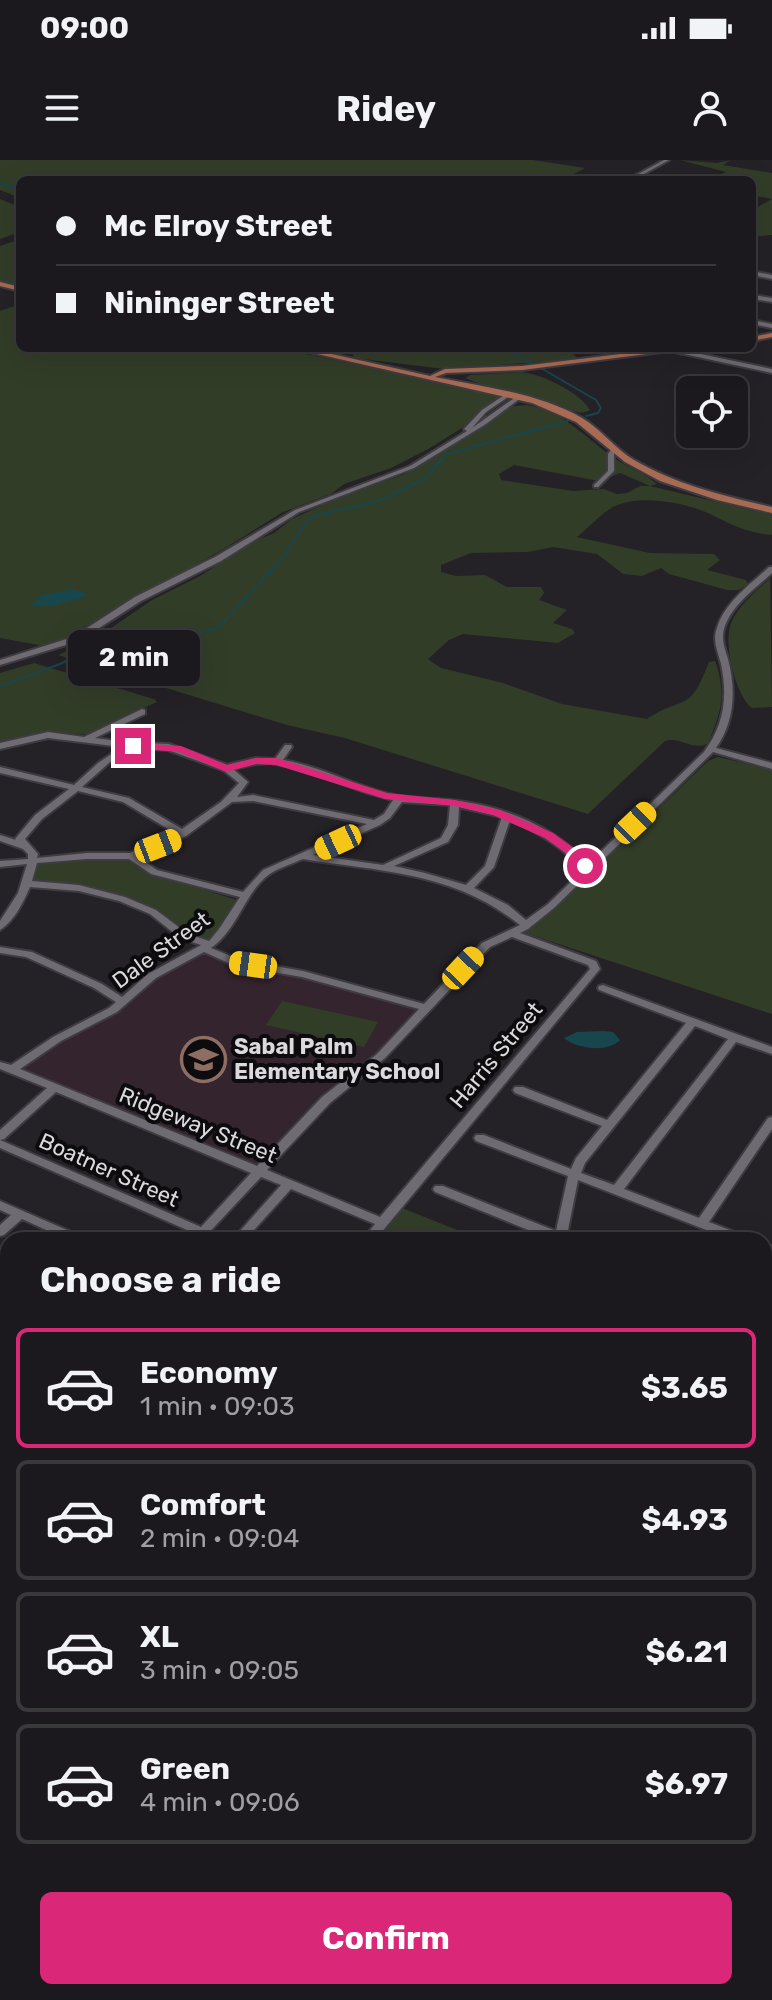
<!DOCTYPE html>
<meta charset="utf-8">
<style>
body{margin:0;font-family:Rubik,sans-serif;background:#28262a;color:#f1f3f6;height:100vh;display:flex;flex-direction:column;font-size:30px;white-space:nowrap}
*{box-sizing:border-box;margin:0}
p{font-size:26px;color:#a0a0a4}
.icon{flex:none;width:44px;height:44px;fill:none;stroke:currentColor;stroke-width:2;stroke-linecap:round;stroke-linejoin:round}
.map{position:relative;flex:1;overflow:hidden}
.sheet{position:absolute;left:0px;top:1072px;width:772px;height:768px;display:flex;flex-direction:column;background:#1b191d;border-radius:24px 24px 0 0;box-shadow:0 8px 32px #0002,0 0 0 2px #39383b}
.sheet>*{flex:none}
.guide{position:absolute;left:16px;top:16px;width:740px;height:176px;border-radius:12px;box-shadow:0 8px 32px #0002,0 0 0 2px #39383b;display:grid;align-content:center;height:176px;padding:0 40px;background:#1b191d}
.fabs{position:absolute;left:676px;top:216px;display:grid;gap:16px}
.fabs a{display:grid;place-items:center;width:72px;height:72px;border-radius:12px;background:#1b191d;box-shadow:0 8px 32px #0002,0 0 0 2px #39383b;font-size:40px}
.end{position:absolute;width:36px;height:36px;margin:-18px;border:10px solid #db2777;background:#fff;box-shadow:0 0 0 4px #fff}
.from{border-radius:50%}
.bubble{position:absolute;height:56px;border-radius:12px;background:#1b191d;box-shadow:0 8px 32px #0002,0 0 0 2px #39383b;font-size:26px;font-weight:700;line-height:56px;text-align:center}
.car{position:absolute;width:24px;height:48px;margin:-24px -12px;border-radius:10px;box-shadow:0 0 6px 2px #0007;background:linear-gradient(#f5c518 24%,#345 0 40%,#f5c518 0 76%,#345 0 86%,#f5c518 0)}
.guide b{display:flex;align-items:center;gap:28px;height:76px;font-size:30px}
.guide b+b{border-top:2px solid #39383b}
.guide i{width:20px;height:20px;background:#f1f3f6}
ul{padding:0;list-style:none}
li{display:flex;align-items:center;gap:24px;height:120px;margin:0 16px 12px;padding:0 24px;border:4px solid #39383b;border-radius:12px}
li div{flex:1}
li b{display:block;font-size:30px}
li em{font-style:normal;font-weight:700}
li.selected{border-color:#db2777}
li>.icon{width:72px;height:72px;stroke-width:1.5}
h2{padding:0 40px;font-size:36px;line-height:96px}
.primary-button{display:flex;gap:16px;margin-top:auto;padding:16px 40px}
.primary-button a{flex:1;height:92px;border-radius:12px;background:#db2777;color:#fff;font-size:32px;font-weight:700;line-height:92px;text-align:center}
.status{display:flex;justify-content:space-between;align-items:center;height:56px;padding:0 40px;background:#1b191d;direction:ltr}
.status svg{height:22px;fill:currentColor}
header{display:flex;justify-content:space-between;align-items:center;height:104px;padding:0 40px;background:#1b191d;font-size:36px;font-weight:700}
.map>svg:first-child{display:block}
</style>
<div class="status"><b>09:00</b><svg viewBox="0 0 49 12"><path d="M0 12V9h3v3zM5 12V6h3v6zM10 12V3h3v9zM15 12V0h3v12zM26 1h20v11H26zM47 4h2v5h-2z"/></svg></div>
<header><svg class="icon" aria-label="menu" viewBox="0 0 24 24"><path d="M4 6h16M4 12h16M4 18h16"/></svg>Ridey<svg class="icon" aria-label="person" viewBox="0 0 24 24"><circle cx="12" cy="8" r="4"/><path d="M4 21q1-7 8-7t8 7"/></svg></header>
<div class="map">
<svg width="772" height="1840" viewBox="0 0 772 1840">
<rect width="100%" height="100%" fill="#242127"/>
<!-- education -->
<path fill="#34242e" d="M203,790l20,10 74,14 122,36 -43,47 -49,36 -68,71 -7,1 -230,-97 40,-28 52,-26 44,-39z"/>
<!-- green -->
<path fill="#323d28" d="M0,0h533l52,8 -22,12h-543v18l-20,-8z
M680,0l37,3 14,-3 -8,5 49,8v62l-20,2v-27l20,-11 -20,-4v-15h-43l17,-8z
M0,39l20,8v25l-20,7z
M20,79v47l-20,-5v-35z
M20,144v44h258l220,47 -1,4 -29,25 -38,24 -39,20 -47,16 -13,10 -48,18 -61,38 -166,93 -12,3 -44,-8v-327z
M359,188h212l-2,3 10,8 -135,10 -89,-11 -3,-3 9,-5z
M521,212c19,1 60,21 69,38 -9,5 -15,2 -24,-2 -32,-15 -69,-16 -101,-30l5,-3z
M527,245c40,7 60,36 92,56 12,8 27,13 38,23l-7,2 -30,-13 -21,8 -85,-16 -15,9 2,6 72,11 31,-2 13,5 10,-1 13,-7h10l122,29v20c-25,-2 -42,-11 -64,-22 -25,-11 -74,-20 -98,-4 -11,7 -22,19 -33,28l73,16 64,1 6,6 -13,10 39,10 2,4 -9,6h-12l-58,-16 -8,-6 -19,8 -19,-2 -26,-20 -44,-7 -25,5 -57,1 -30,12v7l15,4 29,-1 22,12h34l3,6 -5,7 28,10 -14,13 19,6 3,4 -17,10 -95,-9 -14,6 -21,19 13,9 62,15 59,21 85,15c39,-26 41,-3 62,-57l6,-1c12,33 6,52 -7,82 -14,9 -28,-7 -43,-2l-77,73 -243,-76 -58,-13 -229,-70 40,-18 54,-37 48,-24 52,-34 22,-9 18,-14 57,-26 54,-18 87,-53 16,-15z
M770,418l2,129 -20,1c-17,-13 -30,-68 -20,-87 8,-17 24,-30 38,-43z
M34,503l120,36 3,3 -70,32 -32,-1 -55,12v-72z
M718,597l54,13v244l-250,-82 30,-21 156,-150z
M112,698l21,4 17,11 87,27 -26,40c-30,0 -50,-29 -77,-38 -30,-11 -77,-8 -103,-23l6,-15 7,-4z
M282,841l96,21 -14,25 -98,-22z
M397,1046l73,29 10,5h-110z"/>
<!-- water -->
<path fill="#17464d" d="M72,429l13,4 2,3 -35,10h-22l12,-11z
M604,871l9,1 7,8c-12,13 -43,9 -56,-2l13,-6z"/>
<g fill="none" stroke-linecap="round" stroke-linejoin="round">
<!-- stream-far1 -->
<path stroke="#17464d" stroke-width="2" d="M0,22l20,9
M503,188l30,16
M539,207l57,33 5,8 -3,5 -12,3
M0,526l60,-22 39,-19 81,-6 39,-12 62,-67 27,-40 8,-5 63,-14 45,-22 23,-25 121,-33"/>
<!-- stream -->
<path stroke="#17464d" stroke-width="3" d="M0,1588l8,8
M231,1832l6,8"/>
<defs>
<path id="minor" d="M664,0h5l-36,20h-6z
M752,111l20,4v4l-20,-4z
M752,135l20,3v4l-20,-3z
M752,160l20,4v4l-20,-4z
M672,188l100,21v4l-102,-22v-2z
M509,232l2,1v2l-25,17 -14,16 45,-32 5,1 -36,27 -72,44 -115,44 -78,49 -80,40 -62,40 -79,24v-5l73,-23 62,-40 80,-40 80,-47 115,-44 57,-35 -3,-2 1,-1 17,-18z
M613,287l5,1 -4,6v17l-16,16h-4v-2l14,-14v-17z
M769,407h3v6c-17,16 -41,32 -48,56 -3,10 1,20 4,30 8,31 7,62 -12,89l56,15v6l-59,-17 -159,156 -26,21 -8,4 76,28 4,8 -225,271h-13l13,-16 -84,-35 -46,51h-13l49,-55 -20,-8 -59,63h-13l5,-7 -194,-85v-8l201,87 50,-54 -195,-81 -52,47 -4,1v-10l47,-42 -47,-19v-7l11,3 42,-28 56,-29 7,-6 -22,-14 -68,-31 -26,-4v-6l32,5 70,32 20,13 26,-23 53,-29 -21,-7 -30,-24 -31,-13 -40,-10 -49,-4c-7,16 -16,34 -30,43v-9l18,-28 9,-29 -27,3v-6l28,-2v-5l-5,-5 -23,-8v-6l16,5 -1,-1 20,-24 34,-26 -69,-16v-6l74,18 24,-22 24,-16 -74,-9 -48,11v-6l48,-11 36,5 58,-28 3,1v4l-50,24 30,4 44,2 58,21 29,-7 19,1 10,-14h6l1,2 -9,13c37,6 70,25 106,34 20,5 42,4 62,6 52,6 101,25 137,64l116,-112c20,-27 24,-55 17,-88 -3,-12 -9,-24 -4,-36 8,-26 33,-43 52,-61zM134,588l34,2 55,20 16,13 -18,19 -39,27 -53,-31 -47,-11 28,-25zM271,603l30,6 67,24 25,7 -9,14 -10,6 -121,-25 -16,2 11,-15 -15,-13 23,-5zM78,631l45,11 52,31 -45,20h-43l-50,5 1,-4 -13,-15 17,-20zM253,641l114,23 -104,46 -20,22 -86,-22 -19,-13 48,-21 46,-34zM402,642l48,3 -2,20 -7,13 -58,27 -70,-10 67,-30 10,-7zM459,647l43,10 -17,49 -19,19 -41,-12 -31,-7 54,-24 10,-17zM510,660c29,12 52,27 73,50l-35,34 -22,16 -18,-15 -34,-17 20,-21zM87,699h42l22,15 89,23 -21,32 -10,12 -21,-7 -32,-24 -31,-13 -46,-12 -47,-4 5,-18zM303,699c80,13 151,13 217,66l-38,18 -58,61 -121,-33 -63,-11 -29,-12c26,-18 33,-53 56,-72 10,-8 25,-12 36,-17zM512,777l76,28 2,4 -210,248 -113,-47 63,-67 55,-45 105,-111zM204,792l29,13 69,12 117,32 -42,45 -55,43 -65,69 -237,-97 41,-28 56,-29 39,-34z
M603,825l169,62v7l-36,-12 -112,147 75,29 69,-100 4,-1v12l-63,93 39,15 2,3h-18l-154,-60 -11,55 6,5h-20l-118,-48 -2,-3 2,-3h8l113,45 12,-55 -92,-35 -2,-3 2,-3h8l87,34 5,-11 26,-32 -87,-33 -2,-3 2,-3h8l84,33 79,-97 -87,-33 -1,-2 1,-2zM695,866l33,13 -114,146 -33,-12 4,-10z
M0,1041l83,36 2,3h-17l-46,-21 -18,16 -4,1v-11l11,-10 -11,-5z
M764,1084l8,2v9l-8,-2z
M772,1123v15l-4,6 -4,2v-15l4,-6z
M0,1133l8,4v10l-8,-4z
M8,1273v14l-8,5v-14z
M772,1373c0,10 0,21 -8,25 0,-10 -3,-21 8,-25z
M0,1377l8,4v15l-8,-4z
M772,1534v14l-8,3v-14z
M764,1588l6,2 2,5v26l-6,-2 -2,-5z
M772,1700v16l-8,2v-16z
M100,1832h19l-4,8h-19z
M636,1832h18l2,8h-18z"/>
<path id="major" d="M0,122l20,5v4l-20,-5z
M772,173v4l-20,4v-4z
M291,188h14l125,28 15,-7 77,-3 148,-18h23l-171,22 -76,3 -11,4c48,10 104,16 147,41 19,11 33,31 52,42 43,25 90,36 138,47v6l-55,-13 -57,-19 -35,-19 -49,-40 -44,-19z"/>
</defs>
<!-- minor casing -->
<use href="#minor" stroke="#3e3c41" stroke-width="4"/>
<!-- major casing -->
<use href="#major" stroke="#3e3c41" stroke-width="4"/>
<!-- minor -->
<use href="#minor" fill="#6e6b72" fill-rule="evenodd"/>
<!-- major -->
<use href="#major" fill="#a76a52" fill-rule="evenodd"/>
<defs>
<path id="rail" d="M0,1335l8,7
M465,1832l4,8"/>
</defs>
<!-- rail casing -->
<use href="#rail" stroke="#b8b5ba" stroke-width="6"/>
<!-- rail -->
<use href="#rail" stroke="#0c0b0e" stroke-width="3" stroke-dasharray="8" stroke-linecap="butt"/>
</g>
<!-- route -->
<path fill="#db2777" d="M133,583l48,3 46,19 29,-7h21l110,35 68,7 45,10 53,23 29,21 9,12 -10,2 -7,-9 -29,-21 -52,-23 -38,-9 -70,-7 -109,-34 -20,-1 -30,8 -47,-20 -50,-4 -1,-2z"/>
<!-- icons -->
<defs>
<symbol id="school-ring" viewBox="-11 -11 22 22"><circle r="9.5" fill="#0c0b0e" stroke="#8d6e63" stroke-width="1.5"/><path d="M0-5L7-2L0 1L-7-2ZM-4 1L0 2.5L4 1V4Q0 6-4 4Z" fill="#8d6e63"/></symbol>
</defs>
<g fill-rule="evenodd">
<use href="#school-ring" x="178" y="874" width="51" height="51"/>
</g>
<g text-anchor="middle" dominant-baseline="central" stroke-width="8" stroke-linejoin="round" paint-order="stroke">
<!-- street labels -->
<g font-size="22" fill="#dbd9dd" stroke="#0c0b0e">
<text transform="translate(161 790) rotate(-36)">Dale Street</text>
<text transform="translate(496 895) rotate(-50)">Harris Street</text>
<text transform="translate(198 965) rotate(22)">Ridgeway Street</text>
<text transform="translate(109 1010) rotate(24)">Boatner Street</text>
</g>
<!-- poi labels -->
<g font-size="22" font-weight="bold" fill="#dbd9dd" stroke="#0c0b0e" text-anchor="start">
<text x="234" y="886">Sabal Palm<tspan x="234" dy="25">Elementary School</tspan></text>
</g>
</g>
</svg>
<div class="fabs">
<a><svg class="icon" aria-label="locate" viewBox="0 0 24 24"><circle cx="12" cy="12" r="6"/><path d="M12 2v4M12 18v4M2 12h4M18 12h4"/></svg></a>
</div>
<i class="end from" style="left:585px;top:706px"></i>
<i class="end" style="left:133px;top:586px"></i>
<div class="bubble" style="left:68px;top:470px;width:132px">2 min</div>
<i class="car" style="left:635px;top:663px;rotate:46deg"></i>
<i class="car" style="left:338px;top:682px;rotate:245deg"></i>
<i class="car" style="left:158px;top:686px;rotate:69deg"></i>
<i class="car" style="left:253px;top:805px;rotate:278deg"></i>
<i class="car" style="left:463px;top:808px;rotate:43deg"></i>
<div class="guide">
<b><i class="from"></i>Mc Elroy Street</b>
<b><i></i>Nininger Street</b>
</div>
<section class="sheet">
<h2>Choose a ride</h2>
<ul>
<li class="selected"><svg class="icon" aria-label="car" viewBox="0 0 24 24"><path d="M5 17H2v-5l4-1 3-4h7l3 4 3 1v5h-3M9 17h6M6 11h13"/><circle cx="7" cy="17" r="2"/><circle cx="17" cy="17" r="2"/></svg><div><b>Economy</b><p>1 min · 09:03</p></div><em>$3.65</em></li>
<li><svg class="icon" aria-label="car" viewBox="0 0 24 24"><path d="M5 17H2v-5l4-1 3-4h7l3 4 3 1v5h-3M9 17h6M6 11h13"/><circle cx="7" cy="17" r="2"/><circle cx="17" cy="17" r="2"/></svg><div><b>Comfort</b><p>2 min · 09:04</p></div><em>$4.93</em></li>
<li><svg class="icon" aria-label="car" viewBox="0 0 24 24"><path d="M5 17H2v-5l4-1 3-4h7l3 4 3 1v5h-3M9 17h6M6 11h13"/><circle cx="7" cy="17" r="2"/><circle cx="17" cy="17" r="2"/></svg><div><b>XL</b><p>3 min · 09:05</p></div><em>$6.21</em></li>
<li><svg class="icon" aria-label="car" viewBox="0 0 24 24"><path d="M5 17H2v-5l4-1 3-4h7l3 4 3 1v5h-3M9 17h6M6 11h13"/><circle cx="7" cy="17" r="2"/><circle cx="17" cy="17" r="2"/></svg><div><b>Green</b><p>4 min · 09:06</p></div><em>$6.97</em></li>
</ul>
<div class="primary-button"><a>Confirm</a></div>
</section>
</div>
